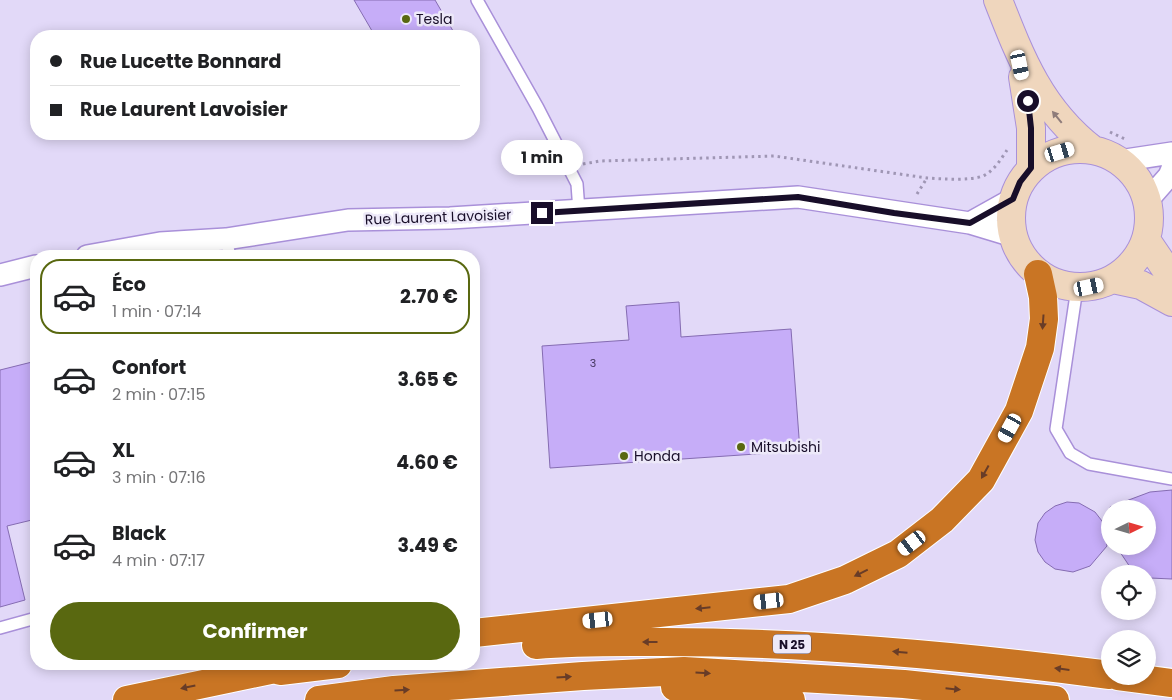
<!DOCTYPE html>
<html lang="fr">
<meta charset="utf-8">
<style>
body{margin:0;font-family:Poppins,sans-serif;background:#f6f6f6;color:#202124;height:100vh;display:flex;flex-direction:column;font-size:19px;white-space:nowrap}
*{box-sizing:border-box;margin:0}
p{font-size:16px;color:#757577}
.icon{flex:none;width:28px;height:28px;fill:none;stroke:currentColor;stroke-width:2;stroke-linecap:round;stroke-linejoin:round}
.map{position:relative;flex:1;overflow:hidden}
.drawer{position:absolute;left:30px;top:250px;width:450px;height:420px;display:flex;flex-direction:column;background:#fff;border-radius:20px;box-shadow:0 2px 12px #0003}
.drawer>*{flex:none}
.top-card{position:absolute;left:30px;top:30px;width:450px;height:110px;border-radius:20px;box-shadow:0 2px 12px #0003;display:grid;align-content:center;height:110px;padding:0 20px;background:#fff}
.needle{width:32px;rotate:85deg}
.buttons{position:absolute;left:1101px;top:500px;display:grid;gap:10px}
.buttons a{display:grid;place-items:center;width:55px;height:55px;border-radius:50%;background:#fff;box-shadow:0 2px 12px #0003;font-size:25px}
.end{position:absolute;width:22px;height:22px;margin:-11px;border:6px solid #180e29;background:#fff;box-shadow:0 0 0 2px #fff}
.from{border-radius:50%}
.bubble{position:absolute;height:35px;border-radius:18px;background:#fff;box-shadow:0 2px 12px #0003;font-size:16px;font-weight:700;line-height:35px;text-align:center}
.car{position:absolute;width:15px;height:30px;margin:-15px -8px;border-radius:6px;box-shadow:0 0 4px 1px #0007;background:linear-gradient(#fff 24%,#345 0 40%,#fff 0 76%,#345 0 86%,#fff 0)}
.top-card b{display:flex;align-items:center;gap:18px;height:48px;font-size:19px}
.top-card b+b{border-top:1px solid #e0e0e0}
.top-card i{width:12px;height:12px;background:#202124}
ul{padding:9px 0 0;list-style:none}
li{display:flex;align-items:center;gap:15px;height:75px;margin:0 10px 8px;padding:0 10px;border:2px solid transparent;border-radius:20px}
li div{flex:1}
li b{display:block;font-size:19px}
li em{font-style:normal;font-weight:700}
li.active{border-color:#596810}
li>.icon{width:45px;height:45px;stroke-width:1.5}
.primary-button{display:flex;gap:10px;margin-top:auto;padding:10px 20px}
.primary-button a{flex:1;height:58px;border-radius:30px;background:#596810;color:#fff;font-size:20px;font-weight:700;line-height:58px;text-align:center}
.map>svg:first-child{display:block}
</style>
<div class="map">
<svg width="1172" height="700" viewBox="0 0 1172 700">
<rect width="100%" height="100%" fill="#e2d9f8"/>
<!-- building -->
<path fill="#c6adf8" stroke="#856cb2" d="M354,0h81l21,36h-81z
M679,302l2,35 110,-8 9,122 -250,17 -8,-122 87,-6 -3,-34z
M36,361v158l-29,7 18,74 -25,7v-237z
M1172,490v89l-22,-1 -2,-1v-3h-8l-10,-7 -14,-21h32v-37h-38v-2l40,-15z
M1067,502l12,1 16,9 7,9 5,25 -17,20 -17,6 -18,-3 -10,-7 -7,-10 -3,-12 3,-17 7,-10 10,-7z"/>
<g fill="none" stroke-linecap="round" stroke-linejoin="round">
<defs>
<path id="lane" d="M477,0l61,108 39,76 2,27
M226,239l4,17
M1077,288l-21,141 14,24 19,11 83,15
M0,628l36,-10"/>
<path id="street" d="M1119,161l53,-8
M1147,201l22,-25 3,-7
M970,223l43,-24
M87,256l73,-13 66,-4 122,-19 102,-2 348,-21 172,26 43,13
M0,275l36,-9"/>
<path id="secondary" d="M998,0c23,59 43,110 95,150
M1023,77l8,51v41
M1011 218a69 69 0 1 1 138 0a69 69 0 1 1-138 0Z
M1146,240l26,38
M1113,279l28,6 31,17"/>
<path id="highway" d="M474,633l315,-34 56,-19 53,-26 44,-34 39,-40 38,-69 21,-63 4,-29 -1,-22 -5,-23
M536,645c43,-4 85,-3 129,-3 149,0 297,14 445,33
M280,671l58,-7
M1118,676l54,7
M675,687l116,13
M127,700l172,-36
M319,700l75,-10 189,-14 101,-5 220,13 151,16"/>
</defs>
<!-- lane casing -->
<use href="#lane" stroke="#a990d9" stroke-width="14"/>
<!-- street casing -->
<use href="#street" stroke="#a990d9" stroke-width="24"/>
<!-- secondary casing -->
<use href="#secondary" stroke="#a990d9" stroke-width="30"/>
<!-- highway casing -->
<use href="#highway" stroke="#fff" stroke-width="30"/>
<!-- path -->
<path stroke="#9f96b4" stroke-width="3" stroke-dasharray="2.5 4" stroke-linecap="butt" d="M1110,132l15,7
M583,164l17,-3 174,-5 153,22c16,1 42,3 56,-2 10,-4 19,-18 24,-26
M917,194l10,-16"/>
<!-- lane -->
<use href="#lane" stroke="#fff" stroke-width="11"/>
<!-- street -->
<use href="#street" stroke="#fff" stroke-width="21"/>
<!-- secondary -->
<use href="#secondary" stroke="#efd6bd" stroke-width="28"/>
<!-- highway -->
<use href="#highway" stroke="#c97524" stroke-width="28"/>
</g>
<!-- one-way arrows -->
<defs><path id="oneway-solid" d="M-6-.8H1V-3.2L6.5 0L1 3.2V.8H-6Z" transform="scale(1.25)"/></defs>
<use fill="#8e7c7a" href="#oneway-solid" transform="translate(1057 117) rotate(-129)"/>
<g fill="#683c27">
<use href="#oneway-solid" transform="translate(1043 322) rotate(94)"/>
<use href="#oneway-solid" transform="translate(985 472) rotate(119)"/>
<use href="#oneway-solid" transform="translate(861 573) rotate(154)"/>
<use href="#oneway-solid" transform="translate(703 608) rotate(174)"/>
<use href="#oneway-solid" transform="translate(650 642) rotate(180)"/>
<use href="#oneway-solid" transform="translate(900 652) rotate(-175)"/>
<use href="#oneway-solid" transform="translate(1062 669) rotate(-173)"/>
<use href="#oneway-solid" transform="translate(703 673) rotate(3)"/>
<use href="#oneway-solid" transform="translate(564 677) rotate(-4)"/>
<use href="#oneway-solid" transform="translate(188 687) rotate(168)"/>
<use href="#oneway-solid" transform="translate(953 689) rotate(6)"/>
<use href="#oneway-solid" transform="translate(402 690) rotate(-4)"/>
</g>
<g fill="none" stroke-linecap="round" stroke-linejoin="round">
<!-- route -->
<path stroke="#180e29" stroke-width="6" d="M542,213l256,-16 96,16 76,10 43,-24 7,-17 11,-14v-40l-3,-27"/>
</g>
<!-- markers -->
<g fill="#596810" stroke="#ede9f9" stroke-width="2">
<circle cx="406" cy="19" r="5"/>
<circle cx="741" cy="447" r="5"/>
<circle cx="624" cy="456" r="5"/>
</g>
<g text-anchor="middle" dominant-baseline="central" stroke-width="5" stroke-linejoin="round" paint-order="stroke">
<!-- number labels -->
<g font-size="11" fill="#44365d">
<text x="593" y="363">3</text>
</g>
<!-- shield labels -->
<rect fill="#ede9f9" stroke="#585067" stroke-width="1" x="773" y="634.5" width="38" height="19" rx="4"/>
<g font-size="12" font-weight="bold" fill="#180e29">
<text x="792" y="644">N 25</text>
</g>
<!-- poi labels -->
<g font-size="14" fill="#180e29" stroke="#ede9f9" text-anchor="start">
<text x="416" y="19">Tesla</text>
<text x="751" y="447">Mitsubishi</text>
<text x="634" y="456">Honda</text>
</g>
<!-- street labels -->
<g font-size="14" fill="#180e29" stroke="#ede9f9">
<text transform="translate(438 217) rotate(-2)">Rue Laurent Lavoisier</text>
</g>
</g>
</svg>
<div class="buttons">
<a><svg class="needle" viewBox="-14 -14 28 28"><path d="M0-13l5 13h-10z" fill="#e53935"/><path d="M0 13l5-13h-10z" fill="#757577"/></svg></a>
<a><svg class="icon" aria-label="locate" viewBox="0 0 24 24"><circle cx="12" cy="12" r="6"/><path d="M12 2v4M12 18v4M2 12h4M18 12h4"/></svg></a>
<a><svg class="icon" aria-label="layers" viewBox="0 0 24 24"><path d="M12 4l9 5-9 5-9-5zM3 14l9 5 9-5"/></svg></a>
</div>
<i class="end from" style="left:1028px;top:101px"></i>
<i class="end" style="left:542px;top:213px"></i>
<div class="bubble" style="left:501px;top:140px;width:82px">1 min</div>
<i class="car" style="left:1020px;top:65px;rotate:168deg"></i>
<i class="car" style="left:1060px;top:152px;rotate:73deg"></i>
<i class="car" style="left:1089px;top:287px;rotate:78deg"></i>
<i class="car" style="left:1010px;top:428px;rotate:209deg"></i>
<i class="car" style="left:912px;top:543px;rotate:233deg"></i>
<i class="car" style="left:769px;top:601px;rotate:264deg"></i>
<i class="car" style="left:598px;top:620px;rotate:264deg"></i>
<div class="top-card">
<b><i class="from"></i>Rue Lucette Bonnard</b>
<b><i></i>Rue Laurent Lavoisier</b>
</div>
<section class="drawer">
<ul>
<li class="active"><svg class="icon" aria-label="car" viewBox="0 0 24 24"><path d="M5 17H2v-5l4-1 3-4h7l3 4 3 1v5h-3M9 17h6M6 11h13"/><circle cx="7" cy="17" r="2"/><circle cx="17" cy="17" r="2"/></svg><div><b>Éco</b><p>1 min · 07:14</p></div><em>2.70 €</em></li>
<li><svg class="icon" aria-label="car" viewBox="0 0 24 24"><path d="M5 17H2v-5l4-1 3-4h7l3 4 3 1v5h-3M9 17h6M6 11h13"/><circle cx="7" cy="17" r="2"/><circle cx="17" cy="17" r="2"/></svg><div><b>Confort</b><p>2 min · 07:15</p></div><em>3.65 €</em></li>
<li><svg class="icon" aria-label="car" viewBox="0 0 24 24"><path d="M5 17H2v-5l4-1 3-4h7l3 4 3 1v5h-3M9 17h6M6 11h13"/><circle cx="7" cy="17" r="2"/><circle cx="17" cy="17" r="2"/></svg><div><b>XL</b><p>3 min · 07:16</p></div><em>4.60 €</em></li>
<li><svg class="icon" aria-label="car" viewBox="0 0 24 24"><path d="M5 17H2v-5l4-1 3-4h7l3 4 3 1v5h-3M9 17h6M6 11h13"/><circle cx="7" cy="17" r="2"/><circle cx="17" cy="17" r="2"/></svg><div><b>Black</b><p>4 min · 07:17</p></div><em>3.49 €</em></li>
</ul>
<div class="primary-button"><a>Confirmer</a></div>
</section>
</div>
